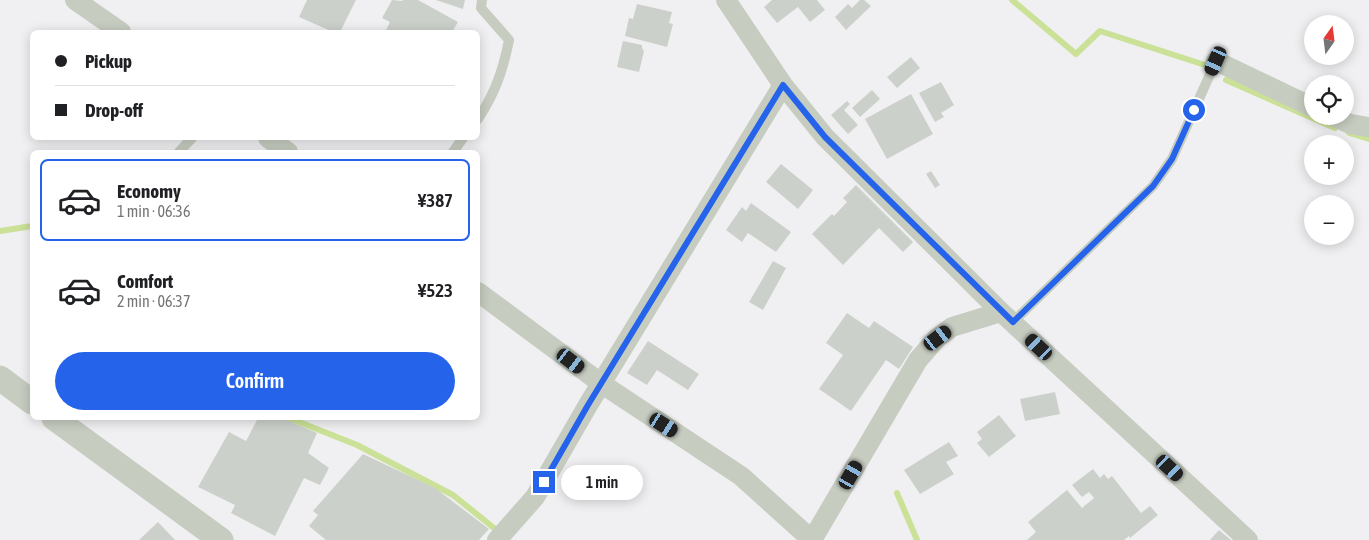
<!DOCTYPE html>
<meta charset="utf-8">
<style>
body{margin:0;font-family:"Asap Condensed",sans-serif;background:#f6f6f6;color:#202124;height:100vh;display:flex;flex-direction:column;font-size:19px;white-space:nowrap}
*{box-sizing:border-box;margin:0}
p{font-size:16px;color:#757577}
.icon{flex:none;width:28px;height:28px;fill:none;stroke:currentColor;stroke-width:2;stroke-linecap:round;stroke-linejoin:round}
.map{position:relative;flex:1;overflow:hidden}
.panel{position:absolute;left:30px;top:150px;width:450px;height:270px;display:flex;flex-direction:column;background:#fff;border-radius:8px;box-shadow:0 2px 12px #0003}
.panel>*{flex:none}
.top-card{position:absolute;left:30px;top:30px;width:450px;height:110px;border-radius:8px;box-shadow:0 2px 12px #0003;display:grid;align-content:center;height:110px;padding:0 25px;background:#fff}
.needle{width:32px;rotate:14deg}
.tools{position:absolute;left:1304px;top:15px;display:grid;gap:10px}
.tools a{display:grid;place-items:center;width:50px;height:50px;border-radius:50%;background:#fff;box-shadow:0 2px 12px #0003;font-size:25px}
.end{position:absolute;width:22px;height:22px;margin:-11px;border:6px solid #2563eb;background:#fff;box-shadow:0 0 0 2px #fff}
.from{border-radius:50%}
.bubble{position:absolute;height:35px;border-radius:18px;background:#fff;box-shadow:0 2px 12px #0003;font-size:16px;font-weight:600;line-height:35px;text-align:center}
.car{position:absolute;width:15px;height:30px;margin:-15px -8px;border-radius:6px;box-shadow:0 0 4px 1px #0007;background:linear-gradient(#222 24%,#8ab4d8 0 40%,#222 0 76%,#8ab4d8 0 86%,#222 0)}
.top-card b{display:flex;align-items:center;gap:18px;height:48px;font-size:19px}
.top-card b+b{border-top:1px solid #e0e0e0}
.top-card i{width:12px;height:12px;background:#202124}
ul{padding:9px 0 0;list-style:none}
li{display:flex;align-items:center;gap:15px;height:82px;margin:0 10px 8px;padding:0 15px;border:2px solid transparent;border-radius:8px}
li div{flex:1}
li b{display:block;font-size:19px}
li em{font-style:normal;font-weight:600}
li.current{border-color:#2563eb}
li>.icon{width:45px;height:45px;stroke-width:1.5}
.primary-button{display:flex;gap:10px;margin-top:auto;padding:10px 25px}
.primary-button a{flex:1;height:58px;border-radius:30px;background:#2563eb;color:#fff;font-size:20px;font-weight:600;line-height:58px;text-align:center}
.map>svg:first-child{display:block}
</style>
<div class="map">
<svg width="1369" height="540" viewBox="0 0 1369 540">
<rect width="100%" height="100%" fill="#f0f0f2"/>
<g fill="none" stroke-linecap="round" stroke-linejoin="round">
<!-- stream -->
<path stroke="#cae197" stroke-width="6" d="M1012,0l64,54 24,-23 105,34
M1226,80l109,48
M1349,133l20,6
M0,231l32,-5
M289,418l68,27 96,50 41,33
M897,493l20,47"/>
</g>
<!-- building -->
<path fill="#ccd0ca" d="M307,0h49l-16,32h-7l-34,-15z
M392,0l10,1 1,-1h15l40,22 -6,10h-67l5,-10 -8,-4z
M436,0h29l-2,9z
M772,0h45l8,10 -15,12 -12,-15 -21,16 -13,-16z
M860,0h4l7,6 -25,24 -11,-13 13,-13 4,4z
M637,4l35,8 -3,11 4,1 -6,23 -42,-11 4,-18 4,1z
M623,41l19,4v3l2,3 -5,21 -22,-5z
M911,57l9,11 -23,20 -10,-11z
M941,82l13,23 -13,8 3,4 -9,5 -16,-29z
M872,90l8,9 -20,18 -8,-9z
M911,94l22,40 -46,25 -22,-40z
M847,101l3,3 -6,6 14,15 -10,9 -17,-19z
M781,164l32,26 -15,19 -32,-27z
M931,171l9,14 -5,3 -9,-14z
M856,185l57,57 -10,10 -24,-24 -36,37 -31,-31 20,-20 2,2 13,-14 -4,-4z
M751,203l40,29 -15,20 -28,-19 -6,9 -16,-12 16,-23 4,4z
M773,261l13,7 -23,42 -14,-8z
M847,313l22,15 5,-7 39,26 -14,22 -13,-9 -35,51 -32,-22 24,-34 -17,-12z
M648,341l51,33 -11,16 -31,-20 -10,15 -20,-12z
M1055,392l5,22 -35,7 -5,-22z
M999,415l17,21 -27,21 -12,-14 5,-4 -5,-7z
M258,418h24l35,15 -9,20 21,15 -9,17 -16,-7 -29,58 -44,-23 4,-8 -37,-18 31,-55 17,9z
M949,442l9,14 -12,6 8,12 -34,20 -16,-24z
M363,454l72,34 54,41 -10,11h-153l-17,-14 9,-11 -5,-4z
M1093,469l7,9 4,-4 4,5 4,-3 29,37 9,-7 8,9 -28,23 -1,-2 -5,4h-97l9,-8 -8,-10 39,-32 15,18 12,-10 -5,-6 -7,5 -10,-12z
M158,522l17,18h-36z
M1219,530l12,10h-21z"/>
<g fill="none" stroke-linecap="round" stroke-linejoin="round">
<!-- service -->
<path stroke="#c6ccc0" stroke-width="10" d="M478,119c17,-26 25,-48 31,-79l-28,-32 1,-8
M179,152l13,-14
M453,152l10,-14
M1013,322l140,-136 19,-27 44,-98"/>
<!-- minor -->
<path stroke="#c6ccc0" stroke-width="20" d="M75,0l46,32
M726,0l57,85 42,52 176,175 247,228
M1216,61l96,46
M1333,116l17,8 19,3
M268,138l20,14
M478,292l124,92 139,92 71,64
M497,540l38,-43 53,-92 195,-320
M812,540l106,-180 19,-22 15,-11 49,-15"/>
<!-- tertiary -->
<path stroke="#c6ccc0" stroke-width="25" d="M0,378l32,24
M54,418l167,122"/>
</g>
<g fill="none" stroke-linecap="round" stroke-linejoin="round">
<!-- route -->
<path stroke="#2563eb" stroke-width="6" d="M544,482l44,-77 195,-320 42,52 188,185 140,-136 19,-27 22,-49"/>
</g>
</svg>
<div class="tools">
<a><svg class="needle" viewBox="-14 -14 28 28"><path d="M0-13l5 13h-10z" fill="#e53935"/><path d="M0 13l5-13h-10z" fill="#757577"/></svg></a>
<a><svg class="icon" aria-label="locate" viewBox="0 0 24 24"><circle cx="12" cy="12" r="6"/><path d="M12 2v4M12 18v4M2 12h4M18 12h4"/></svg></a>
<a>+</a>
<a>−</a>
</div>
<i class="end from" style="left:1194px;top:110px"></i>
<i class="end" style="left:544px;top:482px"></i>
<div class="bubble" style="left:561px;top:465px;width:82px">1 min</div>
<i class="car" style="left:1216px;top:61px;rotate:204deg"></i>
<i class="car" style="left:938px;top:338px;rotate:53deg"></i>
<i class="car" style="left:1039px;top:347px;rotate:313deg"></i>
<i class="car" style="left:571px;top:361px;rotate:127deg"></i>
<i class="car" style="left:664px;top:425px;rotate:123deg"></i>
<i class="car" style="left:1170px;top:468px;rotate:133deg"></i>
<i class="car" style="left:851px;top:475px;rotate:30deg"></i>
<div class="top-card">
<b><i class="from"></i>Pickup</b>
<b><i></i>Drop-off</b>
</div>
<section class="panel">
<ul>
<li class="current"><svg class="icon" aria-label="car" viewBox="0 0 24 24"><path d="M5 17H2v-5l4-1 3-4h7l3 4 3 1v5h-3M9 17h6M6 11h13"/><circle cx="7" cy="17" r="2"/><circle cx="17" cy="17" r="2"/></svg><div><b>Economy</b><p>1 min · 06:36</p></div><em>¥387</em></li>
<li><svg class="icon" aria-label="car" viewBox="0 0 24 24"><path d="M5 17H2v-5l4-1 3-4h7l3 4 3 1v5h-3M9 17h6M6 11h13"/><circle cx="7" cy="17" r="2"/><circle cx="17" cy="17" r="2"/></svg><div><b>Comfort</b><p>2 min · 06:37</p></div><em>¥523</em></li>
</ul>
<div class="primary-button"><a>Confirm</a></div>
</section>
</div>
